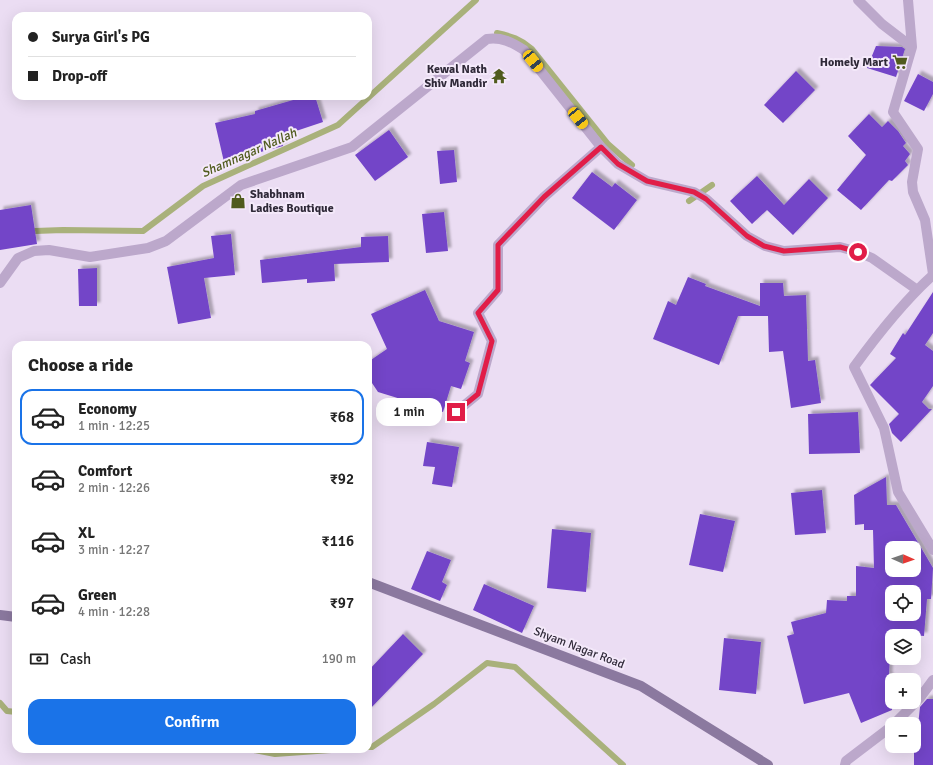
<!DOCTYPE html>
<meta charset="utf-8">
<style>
body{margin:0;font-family:Signika,sans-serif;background:#f2f2f2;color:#222;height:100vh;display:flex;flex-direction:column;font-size:15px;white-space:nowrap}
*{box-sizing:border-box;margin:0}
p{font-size:13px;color:#767676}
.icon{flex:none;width:22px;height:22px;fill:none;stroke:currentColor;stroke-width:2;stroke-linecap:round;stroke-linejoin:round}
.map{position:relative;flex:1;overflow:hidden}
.panel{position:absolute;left:12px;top:341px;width:360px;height:412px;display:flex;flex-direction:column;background:#fff;border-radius:12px;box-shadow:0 4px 16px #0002}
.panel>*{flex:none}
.top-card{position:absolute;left:12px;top:12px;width:360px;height:88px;border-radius:12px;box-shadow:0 4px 16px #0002;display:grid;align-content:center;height:88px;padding:0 16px;background:#fff}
.needle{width:26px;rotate:92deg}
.controls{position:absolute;left:885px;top:541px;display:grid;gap:8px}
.controls a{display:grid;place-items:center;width:36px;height:36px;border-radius:8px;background:#fff;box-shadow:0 4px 16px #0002;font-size:20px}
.end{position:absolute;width:18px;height:18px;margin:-9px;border:5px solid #e11d48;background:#fff;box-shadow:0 0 0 2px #fff}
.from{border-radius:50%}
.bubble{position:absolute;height:28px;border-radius:12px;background:#fff;box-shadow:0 4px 16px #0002;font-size:13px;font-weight:600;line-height:28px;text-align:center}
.car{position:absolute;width:12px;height:24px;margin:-12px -6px;border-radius:5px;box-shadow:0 0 3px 1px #0007;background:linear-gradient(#f5c518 24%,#345 0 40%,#f5c518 0 76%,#345 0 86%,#f5c518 0)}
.top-card b{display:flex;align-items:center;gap:14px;height:38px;font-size:15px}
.top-card b+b{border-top:1px solid #e0e0e0}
.top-card i{width:10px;height:10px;background:#222}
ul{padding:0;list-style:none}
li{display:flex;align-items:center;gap:12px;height:56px;margin:0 8px 6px;padding:0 8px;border:2px solid transparent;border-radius:12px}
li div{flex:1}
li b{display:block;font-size:15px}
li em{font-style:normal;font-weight:600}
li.on{border-color:#1a73e8}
li>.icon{width:36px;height:36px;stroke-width:1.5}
h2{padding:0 16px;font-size:18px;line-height:48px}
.pay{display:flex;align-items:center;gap:10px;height:44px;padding:0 16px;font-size:15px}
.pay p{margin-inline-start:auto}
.action{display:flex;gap:8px;margin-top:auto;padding:8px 16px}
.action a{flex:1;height:46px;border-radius:12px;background:#1a73e8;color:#fff;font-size:16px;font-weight:600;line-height:46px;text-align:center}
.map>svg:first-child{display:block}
</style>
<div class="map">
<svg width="933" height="765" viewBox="0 0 933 765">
<defs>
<filter id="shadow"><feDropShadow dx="3.5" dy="-3.5" stdDeviation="1" flood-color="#0004"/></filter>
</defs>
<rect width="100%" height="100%" fill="#ebddf3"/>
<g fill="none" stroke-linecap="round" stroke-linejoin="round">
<!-- stream -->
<path stroke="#a9b17b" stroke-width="6" d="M497,33c14,3 23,6 35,16l76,95 24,21
M689,201l23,-16
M29,233l6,-2 28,-1 80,1 60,-45 135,-61 138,-125
M0,703l7,8 9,1
M368,747h4l62,-43 53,-41 28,4 108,98
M249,749l26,5 70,-5"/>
</g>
<!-- building -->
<path fill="#7345c8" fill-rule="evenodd" filter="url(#shadow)" d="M876,46l26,1 3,2 -9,28 -29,-9z
M796,71l19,19 -32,33 -19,-18z
M918,74l15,8v12l-9,17 -20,-10z
M307,96h8l8,26 -42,14 2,10 -59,16 -9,-39 40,-9v-3z
M869,114l13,13 6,-6 10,10 8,12 -3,3 7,8 -5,7 3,4 -16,16 -3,-1 -28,30 -24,-20 29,-35 -18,-19z
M389,130l19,27 -33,24 -20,-26z
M454,150l3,32 -17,2 -3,-33z
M592,172l20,15 3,-4 22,17 -23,30 -42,-32z
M757,176l27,29 25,-26 19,19 -35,37 -26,-25 -15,14 -22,-23z
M31,205l6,39 -37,6v-40z
M444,212l4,39 -22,2 -4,-39z
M231,234l4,41 -31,3 7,40 -33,6 -11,-57 47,-9 -3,-22z
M388,236l1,26 -55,2 1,17 -28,2v-4l-45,4 -2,-23 101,-13v-10z
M97,268v38h-18l-1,-37z
M688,277l18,7 -1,2 55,20v-23h23l1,13 22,-1 2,66 7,-1 6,43 -30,5 -8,-57 -14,1 -1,-36h-30l-19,49 -66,-26 15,-38 8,4z
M425,290l14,31 35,11 -9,29 5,2 -9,26 -10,-3 -8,26 -65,-20 -10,-15v-15l19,-13 -16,-35z
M933,292v41l-8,12 8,6v35l-11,16 7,7h3l-31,33 -9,-9 -3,-9 10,-10 -29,-29 26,-27 -6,-4 13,-21 2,2z
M858,412l2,41 -51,1 -1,-40z
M427,442l32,5 -7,40 -20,-3 3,-17 -12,-1z
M886,477l1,28h9l37,63 -2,31h-4l-3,37 -33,-3 -2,42 3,7v28l-31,13 -12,-30 -45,11 -17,-68 7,-2 -3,-12 35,-9 1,-13 20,1v-5h9v-30l18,2 -1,-38h-9v-6l-9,1 -1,-30zM892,548h22v22h-22zM892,592h22v22h-22z
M822,490l4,43 -31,2 -4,-42z
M700,514l35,7 -12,51 -34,-7z
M552,529l39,4 -5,59 -39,-4z
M427,551l24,9 -9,22 5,3 -7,16 -29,-12z
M484,584l50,22 -12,27 -49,-23z
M403,634l20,20 -55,57v-40z
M724,638l37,4 -5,52 -37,-4z
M927,699h6v66h-19v-21h2l4,-37z"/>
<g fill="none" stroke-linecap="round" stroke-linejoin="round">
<!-- street -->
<path stroke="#bca8cb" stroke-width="10" d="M858,0l24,24 30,23
M908,0l4,47 -19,65 25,37 -6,33 1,10 12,28 8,54
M933,275c-30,27 -55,59 -79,92l30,61 14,64 35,58
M0,283l18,-25 16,-7 15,-1 41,7 58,-9 18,-7 75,-56 111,-38 135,-108c15,-2 24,3 37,11l77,97 17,17 29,17 47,11 12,7 41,37 18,10 19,5 56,-4 18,5 14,6 44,31
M456,412l22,-18 14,-53 -14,-28 20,-23v-45l46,-48 57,-50
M894,724l25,-25 14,-19
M845,765l1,-4 46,-35"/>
<!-- secondary -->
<path stroke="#8b799f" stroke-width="10" d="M368,582l273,104 127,79
M0,615l16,2"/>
</g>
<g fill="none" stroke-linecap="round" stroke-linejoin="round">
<!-- route -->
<path stroke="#e11d48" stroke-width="5" d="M456,412l22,-18 14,-53 -14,-28 20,-23v-45l46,-48 57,-50 17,17 29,17 47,11 12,7 41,37 17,10 20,5 56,-4 18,5"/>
</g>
<!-- icons -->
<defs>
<symbol id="supermarket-bare" viewBox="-9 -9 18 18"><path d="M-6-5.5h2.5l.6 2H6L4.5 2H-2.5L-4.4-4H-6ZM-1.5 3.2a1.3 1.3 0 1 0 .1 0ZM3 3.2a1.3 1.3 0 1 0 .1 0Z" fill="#505b1d" stroke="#f4e9fa" stroke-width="2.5" paint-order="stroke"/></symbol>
<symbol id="temple-bare" viewBox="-9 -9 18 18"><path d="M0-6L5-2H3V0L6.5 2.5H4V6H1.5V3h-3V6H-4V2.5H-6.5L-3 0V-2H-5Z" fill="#505b1d" stroke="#f4e9fa" stroke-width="2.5" paint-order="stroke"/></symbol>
<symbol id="shop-bare" viewBox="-9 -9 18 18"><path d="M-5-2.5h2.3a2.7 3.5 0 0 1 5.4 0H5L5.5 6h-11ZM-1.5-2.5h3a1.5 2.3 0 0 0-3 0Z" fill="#505b1d" stroke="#f4e9fa" stroke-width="2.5" paint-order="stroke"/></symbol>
</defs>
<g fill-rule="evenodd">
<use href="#supermarket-bare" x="889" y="51" width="22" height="22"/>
<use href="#temple-bare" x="488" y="65" width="22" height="22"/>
<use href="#shop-bare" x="227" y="190" width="22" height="22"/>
</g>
<g text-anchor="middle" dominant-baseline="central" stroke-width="4" stroke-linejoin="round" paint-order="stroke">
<!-- poi labels -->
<g font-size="12" font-weight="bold" fill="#2f2938" stroke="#f4e9fa" text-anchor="end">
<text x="888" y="62">Homely Mart</text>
<text x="487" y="69">Kewal Nath<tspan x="487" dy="14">Shiv Mandir</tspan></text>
<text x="250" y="194" text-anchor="start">Shabhnam<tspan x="250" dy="14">Ladies Boutique</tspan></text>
</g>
<!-- street labels -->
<g font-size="12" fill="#2f2938" stroke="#f4e9fa">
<text transform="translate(579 648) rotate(21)">Shyam Nagar Road</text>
</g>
<!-- water labels -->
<g font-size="13" font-style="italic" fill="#505b1d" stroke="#f4e9fa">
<text transform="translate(249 153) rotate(-24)">Shamnagar Nallah</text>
</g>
</g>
</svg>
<div class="controls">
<a><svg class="needle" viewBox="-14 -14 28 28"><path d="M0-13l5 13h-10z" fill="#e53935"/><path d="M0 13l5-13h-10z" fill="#767676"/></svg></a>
<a><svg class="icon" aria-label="locate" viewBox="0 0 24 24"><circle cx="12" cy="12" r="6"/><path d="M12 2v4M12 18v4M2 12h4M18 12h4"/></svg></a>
<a><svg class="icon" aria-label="layers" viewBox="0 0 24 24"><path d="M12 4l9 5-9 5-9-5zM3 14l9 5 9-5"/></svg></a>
<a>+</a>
<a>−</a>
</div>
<i class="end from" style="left:858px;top:252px"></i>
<i class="end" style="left:456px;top:412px"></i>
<div class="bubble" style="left:376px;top:398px;width:66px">1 min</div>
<i class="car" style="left:533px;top:61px;rotate:141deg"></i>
<i class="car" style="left:578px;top:118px;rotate:141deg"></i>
<div class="top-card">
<b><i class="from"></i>Surya Girl's PG</b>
<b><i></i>Drop-off</b>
</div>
<section class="panel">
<h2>Choose a ride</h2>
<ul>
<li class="on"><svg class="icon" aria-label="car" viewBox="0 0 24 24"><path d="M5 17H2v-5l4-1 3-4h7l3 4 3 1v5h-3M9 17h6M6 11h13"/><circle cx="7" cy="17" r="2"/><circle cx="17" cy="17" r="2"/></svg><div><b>Economy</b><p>1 min · 12:25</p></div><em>₹68</em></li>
<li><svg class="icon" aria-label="car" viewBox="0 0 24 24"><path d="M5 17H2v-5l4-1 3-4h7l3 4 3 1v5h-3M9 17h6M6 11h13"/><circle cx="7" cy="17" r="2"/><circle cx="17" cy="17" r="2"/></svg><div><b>Comfort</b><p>2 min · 12:26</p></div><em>₹92</em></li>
<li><svg class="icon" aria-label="car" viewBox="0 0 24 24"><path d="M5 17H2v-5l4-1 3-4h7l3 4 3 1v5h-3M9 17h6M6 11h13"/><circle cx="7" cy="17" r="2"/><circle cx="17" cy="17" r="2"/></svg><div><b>XL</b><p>3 min · 12:27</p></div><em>₹116</em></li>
<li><svg class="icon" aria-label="car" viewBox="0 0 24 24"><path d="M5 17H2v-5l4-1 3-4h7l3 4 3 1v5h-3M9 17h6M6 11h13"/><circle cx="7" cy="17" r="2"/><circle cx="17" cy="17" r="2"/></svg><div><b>Green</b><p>4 min · 12:28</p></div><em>₹97</em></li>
</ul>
<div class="pay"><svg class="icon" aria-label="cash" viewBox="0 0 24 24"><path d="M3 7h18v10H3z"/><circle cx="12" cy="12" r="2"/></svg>Cash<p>190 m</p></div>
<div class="action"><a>Confirm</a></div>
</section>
</div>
